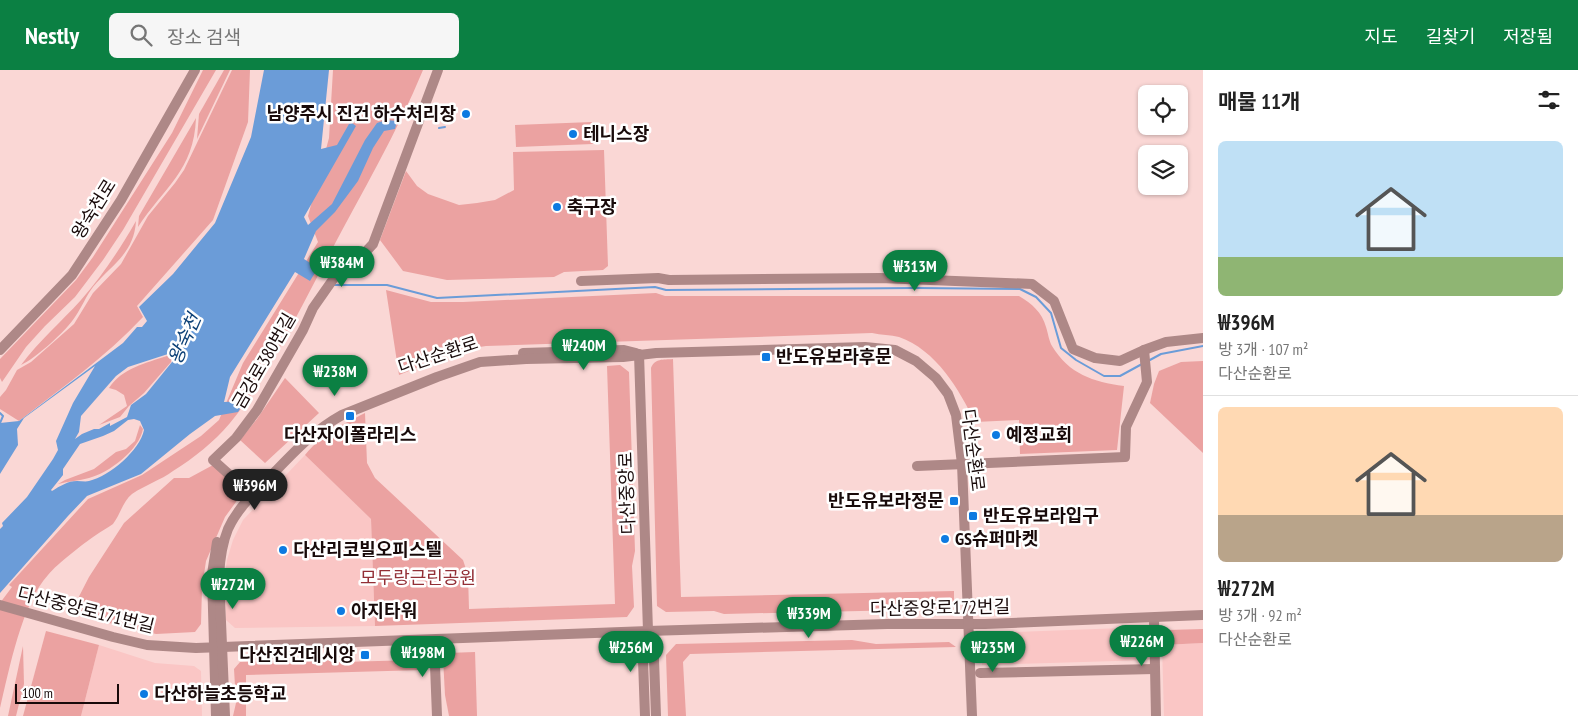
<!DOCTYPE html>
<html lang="ko">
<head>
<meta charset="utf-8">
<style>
	body { margin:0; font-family:"PT Sans Narrow","Noto Sans KR",sans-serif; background:#f6f6f6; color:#222; height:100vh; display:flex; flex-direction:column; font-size:19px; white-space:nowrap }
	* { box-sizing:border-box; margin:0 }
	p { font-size:16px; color:#767676 }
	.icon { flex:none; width:28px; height:28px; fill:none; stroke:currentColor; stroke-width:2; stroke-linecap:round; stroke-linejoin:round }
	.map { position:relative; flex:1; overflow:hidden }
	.details { display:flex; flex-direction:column; background:#fff; width:375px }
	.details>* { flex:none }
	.buttons { position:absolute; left:1138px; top:15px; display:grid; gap:10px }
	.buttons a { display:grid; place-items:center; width:50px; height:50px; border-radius:8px; background:#fff; box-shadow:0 1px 4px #0004; font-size:25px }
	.scale { position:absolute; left:15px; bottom:12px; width:104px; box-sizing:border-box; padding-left:5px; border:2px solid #180a0a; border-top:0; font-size:14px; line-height:18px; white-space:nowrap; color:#180a0a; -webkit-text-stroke:4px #fff; paint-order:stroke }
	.price { position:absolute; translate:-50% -42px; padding:0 11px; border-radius:18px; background:#0b8043; color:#fff; font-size:16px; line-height:32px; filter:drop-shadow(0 1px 2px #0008) }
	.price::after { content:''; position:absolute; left:50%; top:30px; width:15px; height:11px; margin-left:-8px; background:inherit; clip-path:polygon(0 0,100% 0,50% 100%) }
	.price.current { background:#222; color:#fff }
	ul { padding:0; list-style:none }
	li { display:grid; align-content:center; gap:10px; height:265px; padding:0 15px }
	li+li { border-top:1px solid #e0e0e0 }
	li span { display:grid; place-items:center; height:155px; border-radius:8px; color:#555 }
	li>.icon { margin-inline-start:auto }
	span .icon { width:90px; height:90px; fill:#fffc; stroke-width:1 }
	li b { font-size:21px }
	h2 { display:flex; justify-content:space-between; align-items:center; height:60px; padding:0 15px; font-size:21px }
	header { display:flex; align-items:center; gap:30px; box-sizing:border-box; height:70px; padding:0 25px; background:#0b8043; color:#fff }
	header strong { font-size:24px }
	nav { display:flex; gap:28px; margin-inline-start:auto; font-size:18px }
	.search { width:350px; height:45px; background:#f6f6f6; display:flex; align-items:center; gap:12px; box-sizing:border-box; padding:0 18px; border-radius:8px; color:#767676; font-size:19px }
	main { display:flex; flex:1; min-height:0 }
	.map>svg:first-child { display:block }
	.built { fill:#fac6c5 }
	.green { fill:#eba2a1 }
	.water { fill:#6b9cd8; fill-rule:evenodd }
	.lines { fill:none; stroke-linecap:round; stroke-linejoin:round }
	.stream { stroke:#6b9cd8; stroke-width:2 }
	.minor { stroke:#ae8887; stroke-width:10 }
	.poi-dot { fill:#0d7ae1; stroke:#fff; stroke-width:2 }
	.labels { text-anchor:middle; stroke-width:5; stroke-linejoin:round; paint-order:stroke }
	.poi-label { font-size:18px; font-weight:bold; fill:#180a0a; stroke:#fff; text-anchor:start }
	.street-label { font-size:18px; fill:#180a0a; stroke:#fff }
	.park-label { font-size:18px; fill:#932f36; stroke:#fff }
	.water-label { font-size:19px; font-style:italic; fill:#0d4177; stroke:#fff }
</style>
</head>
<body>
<header>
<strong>Nestly</strong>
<div class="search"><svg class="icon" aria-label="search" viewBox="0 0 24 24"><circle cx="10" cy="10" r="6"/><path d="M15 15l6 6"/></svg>장소 검색</div>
<nav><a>지도</a><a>길찾기</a><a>저장됨</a></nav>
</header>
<main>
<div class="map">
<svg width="1203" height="646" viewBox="0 0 1203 646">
	<rect width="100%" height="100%" fill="#fad7d5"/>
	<g class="built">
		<polygon points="305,385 371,449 375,556 235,558 226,550 225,504 227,490 233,470 243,450"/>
		<polygon points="1149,557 1150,590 982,595 981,568 986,563"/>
		<polygon points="1203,573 1203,646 1164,646 1162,575"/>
		<polygon points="99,575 155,593 194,596 201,601 202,646 81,646"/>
	</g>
	<g class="green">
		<polygon points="203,0 216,0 123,160 103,190 75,227 45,256 26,277 2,312 0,308 0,289 76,210 93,187 172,63"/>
		<polygon points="224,0 230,0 197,69 199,44"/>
		<path d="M232,0h18l-2,52 -35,98 -76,86 6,11c-37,40 -82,71 -124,104l-19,-12v-12l6,-7 11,-20 14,-8 43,-38 19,-31 28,-29 27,-48 27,-33 9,-13z"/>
		<path d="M333,0h90c-26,63 -61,122 -93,183 -30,55 -60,121 -100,170 -16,19 -36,35 -57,48 -12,9 -28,14 -41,23 -9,7 -12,21 -19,30 -5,4 -12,7 -17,11 -13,9 -38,28 -48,40 -26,28 -39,95 -48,133v-105l12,-16 -3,-2 79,-86 54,-24 59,-39 18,-16 24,-57 75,-121 -10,-26 21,-78z"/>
		<path d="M196,48c-2,53 -32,69 -58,109l1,-11z"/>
		<polygon points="592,52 593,74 516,77 515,55"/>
		<polygon points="604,80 608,196 603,200 564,202 554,207 447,210 403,201 380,170 406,101 417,116 428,124 459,135 477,133 495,130 514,120 513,82"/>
		<path d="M136,151c-2,33 -25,44 -43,66 -7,9 -11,20 -18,30 -8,13 -40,42 -54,48 18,-24 40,-43 60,-65 21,-24 39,-51 55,-79z"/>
		<path d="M386,220l45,12h32l193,-9 9,3h354c13,8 23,16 27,31 2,6 3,14 6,19 17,28 41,36 72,40l-7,64 -97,4 -1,-34 -44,2c-16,-33 -39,-72 -76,-85 -8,-2 -18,-2 -27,-4l-386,13 -25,4 -62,25z"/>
		<path d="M167,286l4,1v5l-27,31 -15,13 -9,11 -21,8 28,-19 -3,-11 -8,-5 -7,-2c13,-20 37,-25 58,-32z"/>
		<path d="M673,289l8,238 273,-6v11l-6,7 -224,5 -10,-3 -48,1 -9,-6 -6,-238c4,-10 12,-8 22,-9z"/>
		<polygon points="1203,291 1203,383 1150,333 1154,314 1159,301 1181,292"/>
		<path d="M620,295l9,7 6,179 -3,15 2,41 -7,10 -252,9 -4,-107 -66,-64c18,-22 35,-29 60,-42l2,50 8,15 88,82 5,15 1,34 146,-5 -8,-238z"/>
		<polygon points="285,308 319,343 265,393 240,370 257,349"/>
		<path d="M140,355l3,4c-4,21 -34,44 -54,49 -10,3 -20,3 -31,6l7,-4 29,-11 22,-17 10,-3 9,-8z"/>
		<polygon points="213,395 240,420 241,425 225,447 206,491 202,518 201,554 195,562 156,564 70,544 89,507 124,453 174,408 189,408"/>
		<polygon points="1203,559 1203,573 1162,575 1161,565 1167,560"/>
		<polygon points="46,561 99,575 81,646 23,646"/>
		<polygon points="852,570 876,574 949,572 956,577 690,584 683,592 686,646 668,646 666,585 676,574"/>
		<polygon points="23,576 24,614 16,646 8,646"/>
		<polygon points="475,582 477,646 449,646 445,625 443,588 447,583"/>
		<polygon points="316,589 342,592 415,590 423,594 423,600 246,605 246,646 233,646 236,633 234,599 240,592"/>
	</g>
	<path class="water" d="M264,0h65l-8,79 16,-4 12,-21 3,-1 4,3 -52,91 4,8 24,-21 33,-64 12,-17 9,-3 11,1 -2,8 -11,2 -11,17 -15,33 -23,31 -19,19 -12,28 14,9 -8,13 -15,-9 -65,105 -6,25 21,-1 -7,11 -23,4 -25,18 -49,40 -54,22 -19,20 -68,77v-64l3,-3 -1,-3 25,-26 26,-38 5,-9 -2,-9 17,-38 22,-37 -71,52 -7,11 1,16 -18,29v-51l19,-2 104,-78 14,-16h5l5,-6 -8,-14 34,-33 42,-51 36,-86zM168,284l5,1 -1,7 -26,32 -15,11 -4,12 -17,9v-3l-11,6h-5l-12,5 -7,5 4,-7 2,-16 35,-40 12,-9zM134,349l6,2 4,9c-4,20 -34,46 -55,51 -3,1 -8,0 -12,0 -9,0 -17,5 -25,10l-1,-1 12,-15v-6l17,-25 23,-8 11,-5 14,-11z"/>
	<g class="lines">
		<g class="stream">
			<polyline points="439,58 445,57"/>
			<polyline points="333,215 387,215 437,228 655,217 666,220 916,218 1020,219 1036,227 1051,243 1061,278 1076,290 1104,306 1120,306 1142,294"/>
			<polyline points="1148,291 1161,284 1203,276"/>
			<polyline points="0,343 3,346 0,353"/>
		</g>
		<g class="minor">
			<polyline points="581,211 658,208 669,210 880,208 1032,214 1054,231 1073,279 1095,288 1120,291 1144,280 1166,272 1203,268"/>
			<polyline points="0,280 72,205 121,130 195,0"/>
			<polyline points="523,283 624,280 636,283"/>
			<polyline points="639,284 648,561 654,589 656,646"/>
			<polyline points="917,396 1125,387 1126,357 1147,312 1144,280"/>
			<polyline points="252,425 213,390 236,368 257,340 303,260 313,238 334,208 357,191 373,174 438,0"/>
			<polyline points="0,535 113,567 147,575 196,578 648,561 887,554 985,554 1203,545"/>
			<polyline points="1154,549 1156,646"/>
			<polyline points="434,570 437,646"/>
			<polyline points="980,603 1154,599"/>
			<polyline points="216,646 212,504 217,472"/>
			<path d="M225,646l-6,-141c1,-16 3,-31 9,-46 9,-20 26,-36 41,-51 23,-24 44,-47 73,-63l95,-38 43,-15 46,-3 97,-2 33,-4 209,-6 30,3 21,11 20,17 12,16 8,21 6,49 10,252"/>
			<polyline points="645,646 643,590 647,567"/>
		</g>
	</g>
	<g class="poi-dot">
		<circle cx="466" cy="44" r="5"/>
		<circle cx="573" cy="64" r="5"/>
		<circle cx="557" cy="137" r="5"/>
		<rect x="761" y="282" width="10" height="10" rx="2.5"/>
		<rect x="345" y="341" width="10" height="10" rx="2.5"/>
		<circle cx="996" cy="365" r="5"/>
		<rect x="949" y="426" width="10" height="10" rx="2.5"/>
		<rect x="968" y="441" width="10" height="10" rx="2.5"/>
		<circle cx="945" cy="469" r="5"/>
		<circle cx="283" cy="480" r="5"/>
		<circle cx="341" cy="541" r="5"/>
		<rect x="360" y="580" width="10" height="10" rx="2.5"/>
		<circle cx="144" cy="624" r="5"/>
	</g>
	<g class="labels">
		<g class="poi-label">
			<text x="456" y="50" text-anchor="end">남양주시 진건 하수처리장</text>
			<text x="583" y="70">테니스장</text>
			<text x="567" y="143">축구장</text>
			<text x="776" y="293">반도유보라후문</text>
			<text x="350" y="371" text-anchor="middle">다산자이폴라리스</text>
			<text x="1006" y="371">예정교회</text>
			<text x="944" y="437" text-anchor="end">반도유보라정문</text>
			<text x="983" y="452">반도유보라입구</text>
			<text x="955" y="475">GS슈퍼마켓</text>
			<text x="293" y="486">다산리코빌오피스텔</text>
			<text x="351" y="547">아지타워</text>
			<text x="355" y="591" text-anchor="end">다산진건데시앙</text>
			<text x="154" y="630">다산하늘초등학교</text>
		</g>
		<g class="street-label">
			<text transform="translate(94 139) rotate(-58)" y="6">왕숙천로</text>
			<text transform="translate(438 285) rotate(-18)" y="6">다산순환로</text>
			<text transform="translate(264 291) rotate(-60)" y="6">금강로380번길</text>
			<text transform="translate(973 380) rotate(83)" y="6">다산순환로</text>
			<text transform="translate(627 423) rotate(-92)" y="6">다산중앙로</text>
			<text transform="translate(940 538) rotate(-1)" y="6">다산중앙로172번길</text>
			<text transform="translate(86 540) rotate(14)" y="6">다산중앙로171번길</text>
		</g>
		<g class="park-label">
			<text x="418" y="514">모두랑근린공원</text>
		</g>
		<g class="water-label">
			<text transform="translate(184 269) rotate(-66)" y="7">왕숙천</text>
		</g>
	</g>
</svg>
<div class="buttons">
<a><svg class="icon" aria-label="locate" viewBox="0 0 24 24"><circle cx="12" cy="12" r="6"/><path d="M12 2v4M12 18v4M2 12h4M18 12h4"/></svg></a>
<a><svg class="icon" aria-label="layers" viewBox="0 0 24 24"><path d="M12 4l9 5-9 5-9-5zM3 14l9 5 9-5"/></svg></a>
</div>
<div class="scale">100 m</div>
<b class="price" style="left:342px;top:218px">₩384M</b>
<b class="price" style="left:915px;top:222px">₩313M</b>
<b class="price" style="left:584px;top:301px">₩240M</b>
<b class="price" style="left:335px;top:327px">₩238M</b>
<b class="price current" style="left:255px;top:441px">₩396M</b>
<b class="price" style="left:233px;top:540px">₩272M</b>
<b class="price" style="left:809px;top:569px">₩339M</b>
<b class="price" style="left:1142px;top:597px">₩226M</b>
<b class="price" style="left:631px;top:603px">₩256M</b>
<b class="price" style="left:993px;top:603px">₩235M</b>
<b class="price" style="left:423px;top:608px">₩198M</b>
</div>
<section class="details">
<h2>매물 11개<svg class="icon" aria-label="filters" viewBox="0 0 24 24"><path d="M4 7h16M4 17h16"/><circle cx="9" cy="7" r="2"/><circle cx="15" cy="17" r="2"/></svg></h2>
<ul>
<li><span style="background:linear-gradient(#bfe0f5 75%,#8fb573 0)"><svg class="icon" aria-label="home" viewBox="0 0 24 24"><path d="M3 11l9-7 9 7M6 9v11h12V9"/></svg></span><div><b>₩396M</b><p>방 3개 · 107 m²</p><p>다산순환로</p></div></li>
<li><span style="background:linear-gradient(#ffd9b3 70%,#b9a48a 0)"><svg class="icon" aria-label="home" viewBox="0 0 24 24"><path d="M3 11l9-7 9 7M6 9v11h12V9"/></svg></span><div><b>₩272M</b><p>방 3개 · 92 m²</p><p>다산순환로</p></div></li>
</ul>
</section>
</main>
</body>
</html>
